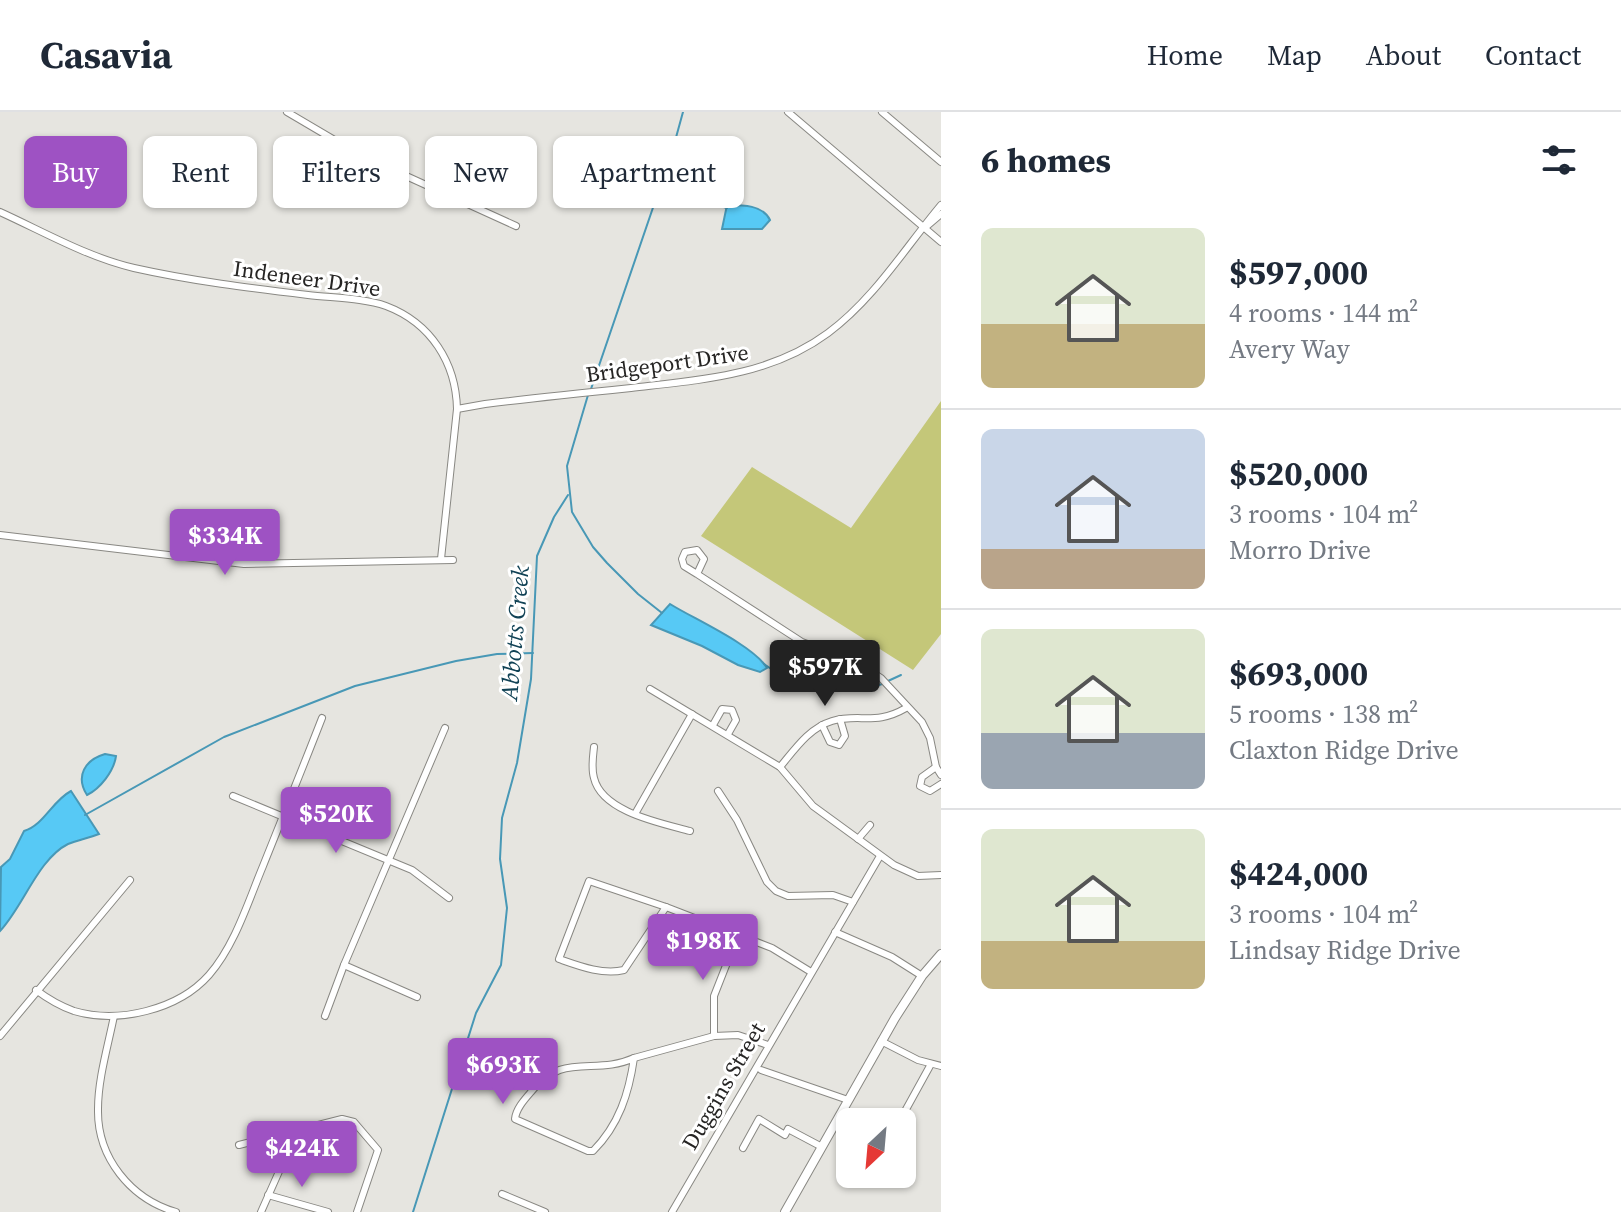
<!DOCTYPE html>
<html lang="en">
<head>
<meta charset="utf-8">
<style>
	body { margin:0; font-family:"Source Serif 4",serif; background:#f2f2f3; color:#1f2937; height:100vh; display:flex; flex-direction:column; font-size:30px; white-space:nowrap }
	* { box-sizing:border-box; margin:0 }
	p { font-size:26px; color:#747a83 }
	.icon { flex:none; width:44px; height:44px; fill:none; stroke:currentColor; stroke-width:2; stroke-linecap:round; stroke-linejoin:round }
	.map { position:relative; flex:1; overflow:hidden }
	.side { display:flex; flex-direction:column; background:#fff; width:680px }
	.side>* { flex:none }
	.hud { position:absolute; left:24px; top:24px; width:760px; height:72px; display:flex; gap:16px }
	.needle { width:52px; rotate:206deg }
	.buttons { position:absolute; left:836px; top:996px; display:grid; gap:16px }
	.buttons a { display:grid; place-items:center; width:80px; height:80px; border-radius:12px; background:#fff; box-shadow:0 2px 6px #0004; font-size:40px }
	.price { position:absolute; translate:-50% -68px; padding:0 18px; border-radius:8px; background:#9e52c3; color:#fff; font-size:26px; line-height:52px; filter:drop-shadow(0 2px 4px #0008) }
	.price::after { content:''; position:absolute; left:50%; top:48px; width:24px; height:18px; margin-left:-12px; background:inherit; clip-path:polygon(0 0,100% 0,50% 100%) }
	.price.on { background:#222; color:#fff }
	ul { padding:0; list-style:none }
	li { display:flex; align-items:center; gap:24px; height:200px; padding:0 40px }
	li+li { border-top:2px solid #e0e1e3 }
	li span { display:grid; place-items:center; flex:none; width:224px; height:160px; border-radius:12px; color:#555 }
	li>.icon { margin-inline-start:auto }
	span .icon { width:96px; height:96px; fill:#fffc; stroke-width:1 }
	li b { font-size:34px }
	h2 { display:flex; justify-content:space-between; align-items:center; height:96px; padding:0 40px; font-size:34px }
	.tag { padding:0 28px; border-radius:12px; background:#fff; box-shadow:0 2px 6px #0004; font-size:28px; line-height:72px }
	.tag.on { background:#9e52c3; color:#fff }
	header { display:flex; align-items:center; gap:48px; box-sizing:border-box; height:112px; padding:0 40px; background:#fff; border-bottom:2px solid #e0e1e3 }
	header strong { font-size:38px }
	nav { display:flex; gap:44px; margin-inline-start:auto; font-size:28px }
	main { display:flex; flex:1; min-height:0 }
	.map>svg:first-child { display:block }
	.green { fill:#c4c779 }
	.water { fill:#57c9f5; stroke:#4898b6; stroke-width:2 }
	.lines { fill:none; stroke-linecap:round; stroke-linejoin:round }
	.stream { stroke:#4898b6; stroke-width:2 }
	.minor-casing { stroke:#898883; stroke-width:8 }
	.major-casing { stroke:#898883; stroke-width:10 }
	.minor { stroke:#fff; stroke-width:6 }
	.major { stroke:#fff; stroke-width:8 }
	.labels { text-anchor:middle; stroke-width:6; stroke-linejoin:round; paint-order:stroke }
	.street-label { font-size:22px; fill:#262524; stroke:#fff }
	.water-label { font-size:24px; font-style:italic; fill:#114255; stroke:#fff }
</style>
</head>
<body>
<header>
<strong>Casavia</strong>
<nav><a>Home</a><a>Map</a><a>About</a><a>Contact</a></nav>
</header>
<main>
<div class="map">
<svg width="941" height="1100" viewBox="0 0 941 1100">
	<rect width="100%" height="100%" fill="#e6e5e0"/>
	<polygon class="green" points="941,289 941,522 913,558 701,424 752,355 851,416"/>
	<g class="water">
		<path d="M727,93c16,0 36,0 43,15l-8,9h-40z"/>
		<path d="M670,492c24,15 83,41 97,64l-7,4 -22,-7 -36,-19 -51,-21z"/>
		<path d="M105,642l11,2c-2,15 -16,33 -29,39 -12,-19 -2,-35 18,-41z"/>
		<path d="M71,679l28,43c-10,4 -21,6 -31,10 -30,15 -45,63 -68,87l1,-64 9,-8 14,-28c20,-6 28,-30 47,-40z"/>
	</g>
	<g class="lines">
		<g class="stream">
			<polyline points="662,73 675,81 727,96"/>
			<polyline points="591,277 672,40 683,0"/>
			<polyline points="588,283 567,354 572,400 593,435 607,451 638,482 662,501"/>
			<path d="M764,552l13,9c9,0 16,-5 25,-6 20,-1 43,14 60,24l20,-7"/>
			<polyline points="888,569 901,563"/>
			<polyline points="85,703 224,625 355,574 456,549 497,542 533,541"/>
			<polyline points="413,1100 476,901 501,853 507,796 500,747 502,706 517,651 531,567 537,444 554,405 568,383"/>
		</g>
		<defs>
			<g id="minor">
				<polyline points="287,0 360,43 516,114"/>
				<polyline points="788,0 941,130"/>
				<polyline points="882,0 941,50"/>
				<path d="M0,100c44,20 87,45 134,56 58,13 116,20 174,27 25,3 56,3 78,11 45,17 70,57 71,103l-16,150"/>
				<polyline points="927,114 941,102"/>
				<path d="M457,297l28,-5c48,-6 97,-11 146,-16 69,-8 139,-12 197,-55 46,-34 77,-85 113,-128"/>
				<polyline points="0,423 244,452 453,448"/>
				<polyline points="697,462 704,447 697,438 685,440 682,447 684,454 697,462 802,530 858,551 881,566 922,610 930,626 936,655 941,663"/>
				<polyline points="650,577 780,655 813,694 894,753 918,764 941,763"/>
				<polyline points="713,613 722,597 732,598 736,608 728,622"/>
				<polyline points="822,613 830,630 839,633 845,624 840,607"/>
				<path d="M594,635c-1,10 -3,21 0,31 8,34 67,45 96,53"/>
				<path d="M780,655c15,-18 29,-39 52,-46 28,-8 43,5 74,-13"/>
				<polyline points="936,655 922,665 920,674 930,679 941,672"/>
				<polyline points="718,679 737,708 767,770 776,779 788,784 833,783 853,790"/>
				<polyline points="233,684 412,758 449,786"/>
				<polyline points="635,702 692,602"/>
				<polyline points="858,727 870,713"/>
				<path d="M589,769l77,26 -42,63c-22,5 -45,-4 -65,-11z"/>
				<polyline points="666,795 772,836 811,860"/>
				<polyline points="835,820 892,845 922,864"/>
				<polyline points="344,853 417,885"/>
				<path d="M36,878c12,9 24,16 38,21 44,13 104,-1 135,-36 26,-30 39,-73 54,-109 20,-50 40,-99 59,-148"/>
				<path d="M114,904c-6,30 -16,63 -16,93 -1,49 33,90 78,103"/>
				<polyline points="325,904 344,853 445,616"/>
				<polyline points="0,924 130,768"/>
				<polyline points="714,924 714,884 738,823"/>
				<polyline points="881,929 918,948 941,954"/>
				<path d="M634,946c-5,35 -15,67 -41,93h-5l-73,-32c1,-10 9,-19 16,-27 31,-41 64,-16 103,-34z"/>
				<polyline points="634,946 714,924 738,923 768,933"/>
				<polyline points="761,958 848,988"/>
				<polyline points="904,1001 931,952"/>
				<polyline points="239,1033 342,1007 354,1010 378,1038 357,1100"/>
				<polyline points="743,1036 759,1007 785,1023 788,1017 822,1035"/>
				<polyline points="502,1082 545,1100"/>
				<polyline points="268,1083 328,1100"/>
				<polyline points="261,1100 297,1019"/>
				<polyline points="672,1100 880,744"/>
			</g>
			<polyline id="major" points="785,1100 895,906 922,864 941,842"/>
		</defs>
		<use href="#minor" class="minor-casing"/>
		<use href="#major" class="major-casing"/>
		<use href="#minor" class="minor"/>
		<use href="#major" class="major"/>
	</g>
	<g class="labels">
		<g class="street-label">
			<text transform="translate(307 166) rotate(8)" y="8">Indeneer Drive</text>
			<text transform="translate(667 251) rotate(-8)" y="8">Bridgeport Drive</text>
			<text transform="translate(723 974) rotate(-60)" y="8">Duggins Street</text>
		</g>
		<g class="water-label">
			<text transform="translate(515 521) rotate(-85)" y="8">Abbotts Creek</text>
		</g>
	</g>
</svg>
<div class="buttons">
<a><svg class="needle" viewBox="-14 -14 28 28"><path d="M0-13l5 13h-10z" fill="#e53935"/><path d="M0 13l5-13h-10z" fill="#747a83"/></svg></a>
</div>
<b class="price" style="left:225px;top:465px">$334K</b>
<b class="price on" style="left:825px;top:596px">$597K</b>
<b class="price" style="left:336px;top:743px">$520K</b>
<b class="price" style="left:703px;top:870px">$198K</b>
<b class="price" style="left:503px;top:994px">$693K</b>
<b class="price" style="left:302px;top:1077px">$424K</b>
<div class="hud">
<a class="tag on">Buy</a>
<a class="tag">Rent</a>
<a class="tag">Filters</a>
<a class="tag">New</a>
<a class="tag">Apartment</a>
</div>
</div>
<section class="side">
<h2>6 homes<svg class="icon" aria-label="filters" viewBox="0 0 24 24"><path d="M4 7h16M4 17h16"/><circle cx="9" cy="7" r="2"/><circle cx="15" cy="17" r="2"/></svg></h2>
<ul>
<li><span style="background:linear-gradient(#dfe7d0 60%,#c2b280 0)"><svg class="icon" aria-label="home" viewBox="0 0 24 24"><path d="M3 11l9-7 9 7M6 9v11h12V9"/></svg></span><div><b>$597,000</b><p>4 rooms · 144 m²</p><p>Avery Way</p></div></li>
<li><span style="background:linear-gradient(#c9d6e8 75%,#b9a48a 0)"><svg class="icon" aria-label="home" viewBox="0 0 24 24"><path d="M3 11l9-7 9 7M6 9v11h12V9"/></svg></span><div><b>$520,000</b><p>3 rooms · 104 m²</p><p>Morro Drive</p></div></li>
<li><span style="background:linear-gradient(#dfe7d0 65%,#9aa5b1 0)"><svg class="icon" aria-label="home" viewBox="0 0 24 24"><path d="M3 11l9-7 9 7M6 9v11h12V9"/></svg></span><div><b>$693,000</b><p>5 rooms · 138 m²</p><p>Claxton Ridge Drive</p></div></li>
<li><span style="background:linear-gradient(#dfe7d0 70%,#c2b280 0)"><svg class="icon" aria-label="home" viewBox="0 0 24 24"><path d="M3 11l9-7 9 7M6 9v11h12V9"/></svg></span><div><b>$424,000</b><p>3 rooms · 104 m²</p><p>Lindsay Ridge Drive</p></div></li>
</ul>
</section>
</main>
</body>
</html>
